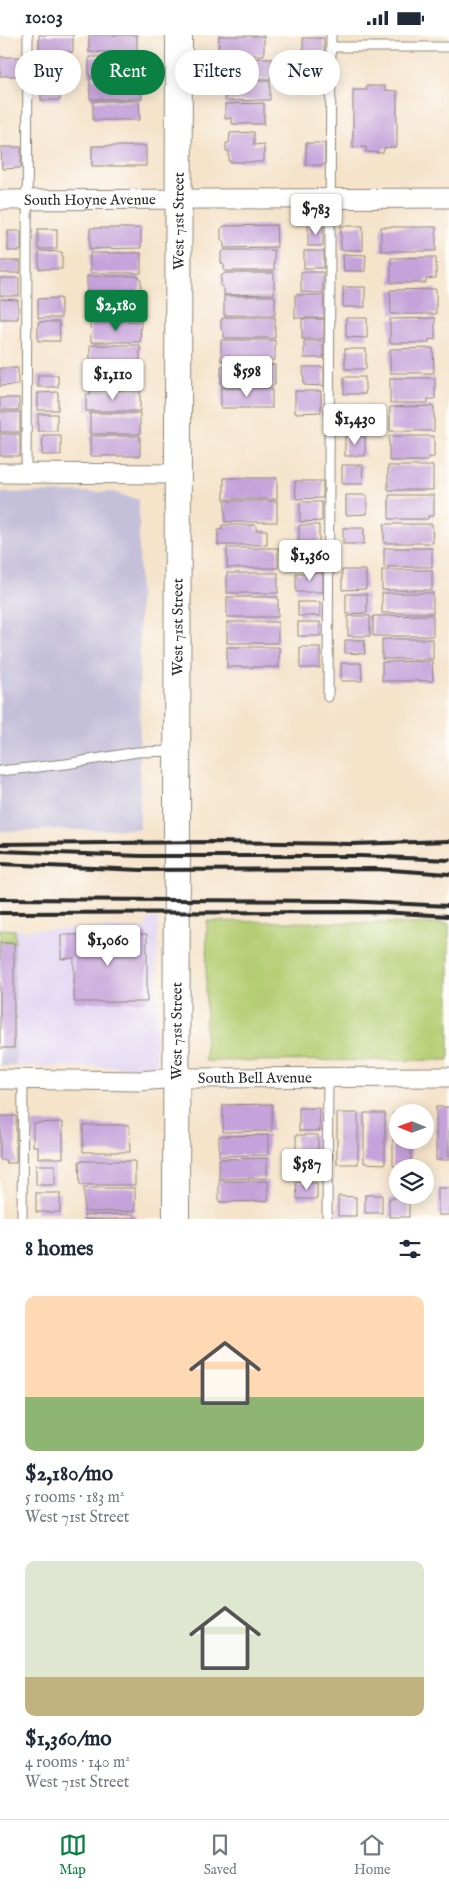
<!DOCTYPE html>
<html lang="en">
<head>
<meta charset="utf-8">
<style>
	body { margin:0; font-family:"IM FELL English",serif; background:#f6f6f7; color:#1f2937; height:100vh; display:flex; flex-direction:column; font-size:19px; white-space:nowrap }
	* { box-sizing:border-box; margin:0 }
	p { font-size:16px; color:#747a83 }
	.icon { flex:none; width:28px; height:28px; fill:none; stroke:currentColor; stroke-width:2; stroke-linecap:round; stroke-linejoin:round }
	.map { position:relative; height:1184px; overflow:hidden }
	.panel { display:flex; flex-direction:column; background:#fff; flex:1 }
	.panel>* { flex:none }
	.hud { position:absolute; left:15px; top:15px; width:420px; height:45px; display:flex; gap:10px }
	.needle { width:32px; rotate:271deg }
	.fabs { position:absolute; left:389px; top:1069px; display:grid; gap:10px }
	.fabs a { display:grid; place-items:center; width:45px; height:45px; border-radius:50%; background:#fff; box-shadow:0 2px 12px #0003; font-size:25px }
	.price { position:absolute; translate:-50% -42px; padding:0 11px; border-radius:5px; background:#fff; color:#222; font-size:16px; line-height:32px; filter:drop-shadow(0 1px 2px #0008) }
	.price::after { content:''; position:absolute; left:50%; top:30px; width:15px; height:11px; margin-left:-8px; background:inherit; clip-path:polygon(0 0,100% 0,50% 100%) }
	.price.active { background:#0b8043; color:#fff }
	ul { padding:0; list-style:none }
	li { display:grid; align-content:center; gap:10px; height:265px; padding:0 25px }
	li span { display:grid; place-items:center; height:155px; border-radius:10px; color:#555 }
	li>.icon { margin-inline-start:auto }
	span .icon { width:90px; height:90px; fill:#fffc; stroke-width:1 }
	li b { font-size:21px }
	h2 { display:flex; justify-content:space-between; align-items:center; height:60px; padding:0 25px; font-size:21px }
	.pill { padding:0 18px; border-radius:22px; background:#fff; box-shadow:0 2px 12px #0003; font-size:18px; line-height:45px }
	.pill.active { background:#0b8043; color:#fff }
	.status { display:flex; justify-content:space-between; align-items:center; height:35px; padding:0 25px; background:#fff; direction:ltr }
	.status svg { height:14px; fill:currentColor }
	.menu { display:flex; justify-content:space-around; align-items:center; height:70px; border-top:1px solid #e0e1e3; background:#fff; font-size:14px; color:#747a83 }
	.menu a { display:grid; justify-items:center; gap:2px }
	.menu .active { color:#0b8043 }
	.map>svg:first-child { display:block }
	.built { fill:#e1d4f3 }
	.industrial { fill:#c5c0da }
	.green { fill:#b5cd72; stroke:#707c4e }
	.building { fill:#c6a2da }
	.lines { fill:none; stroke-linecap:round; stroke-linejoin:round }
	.lane-casing { stroke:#90877a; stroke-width:11 }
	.street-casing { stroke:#90877a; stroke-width:21 }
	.secondary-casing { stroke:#90877a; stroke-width:28 }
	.lane { stroke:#fff; stroke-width:9 }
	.street { stroke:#fff; stroke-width:19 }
	.secondary { stroke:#fff; stroke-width:26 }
	.rail { stroke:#2b2b2b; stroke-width:4 }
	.labels { text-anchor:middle; stroke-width:5; stroke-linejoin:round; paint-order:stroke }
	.street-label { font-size:15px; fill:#2b2b2b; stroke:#fdfcf7 }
</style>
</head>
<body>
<div class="status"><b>10:03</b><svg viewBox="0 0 49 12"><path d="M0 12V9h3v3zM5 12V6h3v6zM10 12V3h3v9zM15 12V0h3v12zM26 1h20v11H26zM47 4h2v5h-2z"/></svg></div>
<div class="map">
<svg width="449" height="1184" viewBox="0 0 449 1184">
	<rect width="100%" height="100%" fill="#fdfcf7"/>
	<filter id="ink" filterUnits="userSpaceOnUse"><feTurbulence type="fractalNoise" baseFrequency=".02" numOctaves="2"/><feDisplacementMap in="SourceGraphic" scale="10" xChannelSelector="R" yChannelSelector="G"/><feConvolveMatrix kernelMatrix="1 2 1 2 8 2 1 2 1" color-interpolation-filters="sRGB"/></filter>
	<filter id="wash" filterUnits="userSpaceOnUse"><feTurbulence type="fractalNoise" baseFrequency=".0096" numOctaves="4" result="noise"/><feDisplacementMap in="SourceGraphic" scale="20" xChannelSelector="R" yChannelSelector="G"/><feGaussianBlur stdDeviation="1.12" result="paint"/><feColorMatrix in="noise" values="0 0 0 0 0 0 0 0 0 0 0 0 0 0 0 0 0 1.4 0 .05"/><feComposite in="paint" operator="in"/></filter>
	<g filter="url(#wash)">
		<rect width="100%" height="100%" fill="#f5e3ca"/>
		<polygon class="built" points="158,883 156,1032 16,1031 15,895 147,893 147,884"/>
		<g class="industrial">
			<polygon points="112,457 139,465 140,794 0,796 0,458"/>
			<polygon points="0,907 15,907 16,1031 0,1031"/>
		</g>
		<g class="green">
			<polygon points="207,886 449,889 449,1025 205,1026"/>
			<polygon points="0,894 15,895 15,907 0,907"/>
		</g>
		<g id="blocks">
			<g class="building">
				<rect x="39" y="0" width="34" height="17"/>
				<rect x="89" y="0" width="48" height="17"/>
				<polygon points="219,1 264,1 264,20 218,20"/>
				<rect x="303" y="3" width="21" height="17"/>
				<rect x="0" y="22" width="21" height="19"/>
				<rect x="41" y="22" width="19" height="20"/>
				<rect x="89" y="22" width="57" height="19"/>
				<polygon points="221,23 272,23 271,44 221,44"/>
				<rect x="304" y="25" width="20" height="17"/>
				<polygon points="90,43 141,43 142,64 90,64"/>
				<rect x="41" y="44" width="19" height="21"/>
				<polygon points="225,46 270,46 270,65 225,66"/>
				<polygon points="366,51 385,51 384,55 397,56 397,112 384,113 383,118 366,117 366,112 353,113 353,55 367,55"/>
				<polygon points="93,66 139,66 140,85 93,85"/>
				<polygon points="264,68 264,89 232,89 232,83 225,84 225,69"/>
				<polygon points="254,97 254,110 264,109 264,127 229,127 229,116 226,116 226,108 229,108 230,98"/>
				<rect x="306" y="108" width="19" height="22"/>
				<rect x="92" y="111" width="54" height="20"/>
				<polygon points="1,112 21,112 21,133 2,134"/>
				<polygon points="276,190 277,212 224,213 224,207 221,204 221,194 224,191"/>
				<rect x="308" y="191" width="15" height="20"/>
				<rect x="341" y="191" width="22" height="24"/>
				<rect x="381" y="192" width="55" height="24"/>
				<polygon points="90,193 141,193 141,213 90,214"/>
				<rect x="38" y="194" width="19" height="20"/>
				<rect x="8" y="196" width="13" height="20"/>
				<polygon points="224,215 274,215 274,236 224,236 224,230 221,228 221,218"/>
				<polygon points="39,216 62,217 62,234 39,234"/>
				<rect x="304" y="216" width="20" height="17"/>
				<rect x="90" y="218" width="51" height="20"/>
				<polygon points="343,219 366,220 365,236 344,236"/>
				<polygon points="436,222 436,243 426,244 426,248 391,248 391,223"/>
				<rect x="0" y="226" width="20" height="12"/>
				<polygon points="301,237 323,237 323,258 301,257"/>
				<polygon points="225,238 274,238 274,259 224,260 224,254 221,251 221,241"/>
				<polygon points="87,241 138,241 141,245 141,252 138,256 138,262 87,262"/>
				<rect x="0" y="243" width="19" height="18"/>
				<rect x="343" y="252" width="22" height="20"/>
				<polygon points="436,254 436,279 391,279 390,255"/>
				<rect x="295" y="260" width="29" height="23"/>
				<rect x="224" y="261" width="51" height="19"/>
				<polygon points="61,263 61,283 38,283 38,264"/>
				<polygon points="137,263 137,282 86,282 86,264"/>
				<polygon points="0,264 18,265 18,284 0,284"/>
				<polygon points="225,282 275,282 275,303 224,303 224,297 221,294 221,285"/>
				<polygon points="346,283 367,283 367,303 346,302"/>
				<polygon points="435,283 435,305 429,304 429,308 390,308 390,284"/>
				<rect x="302" y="284" width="22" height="20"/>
				<polygon points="141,286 140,307 91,307 90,287"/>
				<polygon points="38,287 59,287 60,306 38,306"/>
				<polygon points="221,305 275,305 275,325 221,326"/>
				<rect x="304" y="306" width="19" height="17"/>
				<rect x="90" y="310" width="50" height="20"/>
				<polygon points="433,313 434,338 390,338 390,314"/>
				<rect x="345" y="314" width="21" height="20"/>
				<polygon points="235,330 275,330 275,350 221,351 221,331"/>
				<polygon points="303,332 324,332 324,351 304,350"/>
				<polygon points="0,333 18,333 18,350 0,351"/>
				<polygon points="90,333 140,333 141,352 91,352"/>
				<rect x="38" y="340" width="20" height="12"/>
				<rect x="344" y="342" width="21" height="17"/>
				<polygon points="390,343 435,343 435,364 428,364 428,368 390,368"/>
				<rect x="221" y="353" width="51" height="20"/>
				<polygon points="90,355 140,355 140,376 86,376 86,360 90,360"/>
				<polygon points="295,356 321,356 321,377 295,378"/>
				<polygon points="58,357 58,375 38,375 38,358"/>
				<rect x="0" y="363" width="19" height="12"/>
				<polygon points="434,371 434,396 390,396 390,372"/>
				<rect x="344" y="372" width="21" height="20"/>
				<rect x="0" y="377" width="20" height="20"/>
				<rect x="90" y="378" width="50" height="21"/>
				<rect x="38" y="379" width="19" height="17"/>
				<rect x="0" y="399" width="20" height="22"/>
				<polygon points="43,400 61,400 61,420 42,420"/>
				<rect x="90" y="401" width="50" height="20"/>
				<rect x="345" y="401" width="20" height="20"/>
				<polygon points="389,401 434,401 434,422 428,423 428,426 389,426"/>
				<polygon points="342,430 363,430 362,449 342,449"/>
				<rect x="388" y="431" width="45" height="24"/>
				<rect x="224" y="443" width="53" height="21"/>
				<polygon points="295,446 323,446 323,463 296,464"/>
				<polygon points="346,460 367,460 367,479 346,480"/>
				<polygon points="389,460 434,460 434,481 428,481 428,484 389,484"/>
				<rect x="225" y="466" width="52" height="21"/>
				<polygon points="300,467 322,467 322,486 300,487"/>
				<polygon points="384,489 432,489 433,508 384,508"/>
				<polygon points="222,490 256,490 256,495 267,495 267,510 218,510 218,495 222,495"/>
				<polygon points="299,490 319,490 319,511 299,510"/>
				<rect x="343" y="493" width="21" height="16"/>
				<rect x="227" y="513" width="51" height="20"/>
				<polygon points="323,513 323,534 302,534 302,514"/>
				<rect x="384" y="513" width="48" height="19"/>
				<polygon points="342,535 366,535 366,554 342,555"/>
				<rect x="382" y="535" width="50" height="20"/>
				<rect x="227" y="538" width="51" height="20"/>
				<rect x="296" y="538" width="27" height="19"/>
				<rect x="382" y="558" width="51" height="20"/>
				<polygon points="346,559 367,559 367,578 346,579"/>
				<rect x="227" y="562" width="51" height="20"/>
				<rect x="298" y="567" width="22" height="14"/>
				<polygon points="433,580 433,601 373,601 373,581"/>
				<rect x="348" y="581" width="22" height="20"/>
				<rect x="227" y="587" width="51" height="21"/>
				<rect x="298" y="587" width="22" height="14"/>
				<rect x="382" y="604" width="51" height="20"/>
				<polygon points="345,605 364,605 365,619 345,618"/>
				<rect x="227" y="612" width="52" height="20"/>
				<rect x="300" y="612" width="20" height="21"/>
				<polygon points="432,626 433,646 382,646 382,627"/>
				<polygon points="341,628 361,628 362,646 341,646"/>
				<polygon points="147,899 147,967 74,967 74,923 61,924 61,900"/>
				<rect x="0" y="908" width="14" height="105"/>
				<polygon points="272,1069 272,1096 223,1097 223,1070"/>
				<rect x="436" y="1072" width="13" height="53"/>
				<polygon points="299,1073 319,1073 320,1096 299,1096"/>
				<rect x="337" y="1078" width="21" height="51"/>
				<polygon points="364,1078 385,1078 385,1129 364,1128"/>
				<polygon points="393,1078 398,1078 398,1105 411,1105 411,1131 393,1131"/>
				<polygon points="0,1081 16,1081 16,1128 6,1128 6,1125 0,1125"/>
				<polygon points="63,1087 63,1123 38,1123 38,1111 33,1111 33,1088"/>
				<polygon points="83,1090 129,1090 130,1117 83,1117"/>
				<polygon points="268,1100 268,1120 219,1121 219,1101"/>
				<polygon points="296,1100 318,1100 318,1120 296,1121"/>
				<polygon points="267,1123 267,1143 219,1144 219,1124"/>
				<polygon points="320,1123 320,1142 299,1142 299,1124"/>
				<polygon points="79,1126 135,1126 135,1150 80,1150"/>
				<rect x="36" y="1130" width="19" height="20"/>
				<polygon points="219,1146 268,1146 268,1166 219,1167"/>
				<polygon points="296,1147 317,1148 317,1164 297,1164"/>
				<polygon points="84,1153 135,1153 135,1176 84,1177"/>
				<rect x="438" y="1153" width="11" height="27"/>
				<rect x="36" y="1158" width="24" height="19"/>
				<rect x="365" y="1160" width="17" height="18"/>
				<polygon points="338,1161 356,1162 356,1181 338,1181"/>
				<rect x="389" y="1163" width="20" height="19"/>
				<polygon points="135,1179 135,1184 84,1184 84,1180"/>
			</g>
		</g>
	</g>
	<g filter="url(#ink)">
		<use href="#blocks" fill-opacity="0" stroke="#90877a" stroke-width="1"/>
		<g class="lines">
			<defs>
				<g id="lane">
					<polyline points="331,12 449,12"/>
					<polyline points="26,438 28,0"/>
					<polyline points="328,662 331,0"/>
					<polyline points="0,736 66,729 137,717 176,716"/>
					<polyline points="22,1184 23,1044"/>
					<polyline points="327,1184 328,1042"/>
				</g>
				<g id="street">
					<path id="s1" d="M0,165l449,-2"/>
					<polyline points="0,438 178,439"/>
					<path id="s2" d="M0,1044l139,2 36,-3 274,-1"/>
				</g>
				<g id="secondary">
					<path id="s3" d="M176,1184l3,-1184"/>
				</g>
			</defs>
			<use href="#lane" class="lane-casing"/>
			<use href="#street" class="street-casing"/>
			<use href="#secondary" class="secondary-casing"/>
			<use href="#lane" class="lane"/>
			<use href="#street" class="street"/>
			<use href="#secondary" class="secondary"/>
			<g class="rail">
				<polyline points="0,809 213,807 352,809 449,806"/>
				<polyline points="0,816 141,821 361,821 449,825"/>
				<polyline points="0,829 141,835 376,834 449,839"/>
				<polyline points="0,864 346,866 449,871"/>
				<polyline points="0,878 382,877 449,881"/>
			</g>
		</g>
	</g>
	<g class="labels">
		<g class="street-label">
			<text dy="5" stroke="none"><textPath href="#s1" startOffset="90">South Hoyne Avenue</textPath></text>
			<text dy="5" stroke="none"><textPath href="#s3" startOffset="998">West 71st Street</textPath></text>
			<text dy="5" stroke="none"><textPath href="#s3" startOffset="592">West 71st Street</textPath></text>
			<text dy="5" stroke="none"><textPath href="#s3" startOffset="188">West 71st Street</textPath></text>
			<text dy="5" stroke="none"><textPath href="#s2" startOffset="255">South Bell Avenue</textPath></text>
		</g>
	</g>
</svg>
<div class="fabs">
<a><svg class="needle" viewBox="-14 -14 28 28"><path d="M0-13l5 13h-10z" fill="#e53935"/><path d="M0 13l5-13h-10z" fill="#747a83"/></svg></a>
<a><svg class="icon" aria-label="layers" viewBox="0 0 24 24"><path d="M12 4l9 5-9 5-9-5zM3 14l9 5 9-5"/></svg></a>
</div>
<b class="price" style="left:316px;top:201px">$783</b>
<b class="price active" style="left:116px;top:297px">$2,180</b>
<b class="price" style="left:247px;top:363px">$598</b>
<b class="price" style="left:113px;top:366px">$1,110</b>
<b class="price" style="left:355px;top:411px">$1,430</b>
<b class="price" style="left:310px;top:547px">$1,360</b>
<b class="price" style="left:108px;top:932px">$1,060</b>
<b class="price" style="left:307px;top:1156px">$587</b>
<div class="hud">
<a class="pill">Buy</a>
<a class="pill active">Rent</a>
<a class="pill">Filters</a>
<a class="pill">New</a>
</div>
</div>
<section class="panel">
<h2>8 homes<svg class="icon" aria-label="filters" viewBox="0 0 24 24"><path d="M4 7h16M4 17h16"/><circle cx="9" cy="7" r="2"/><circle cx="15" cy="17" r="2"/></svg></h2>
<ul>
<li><span style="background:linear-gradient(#ffd9b3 65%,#8fb573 0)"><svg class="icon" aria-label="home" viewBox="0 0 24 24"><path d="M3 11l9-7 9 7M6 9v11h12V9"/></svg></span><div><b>$2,180/mo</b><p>5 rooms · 183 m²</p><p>West 71st Street</p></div></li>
<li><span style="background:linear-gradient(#dfe7d0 75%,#c2b280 0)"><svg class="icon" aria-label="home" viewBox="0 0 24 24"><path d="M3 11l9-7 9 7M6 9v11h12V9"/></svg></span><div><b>$1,360/mo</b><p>4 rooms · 140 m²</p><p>West 71st Street</p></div></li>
</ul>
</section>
<nav class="menu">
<a class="active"><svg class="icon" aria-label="map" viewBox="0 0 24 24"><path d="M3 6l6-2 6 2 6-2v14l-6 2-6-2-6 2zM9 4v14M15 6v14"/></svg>Map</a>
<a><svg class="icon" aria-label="saved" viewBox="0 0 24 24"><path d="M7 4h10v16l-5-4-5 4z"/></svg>Saved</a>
<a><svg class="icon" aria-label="home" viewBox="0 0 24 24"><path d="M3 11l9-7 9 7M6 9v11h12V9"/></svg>Home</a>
</nav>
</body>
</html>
